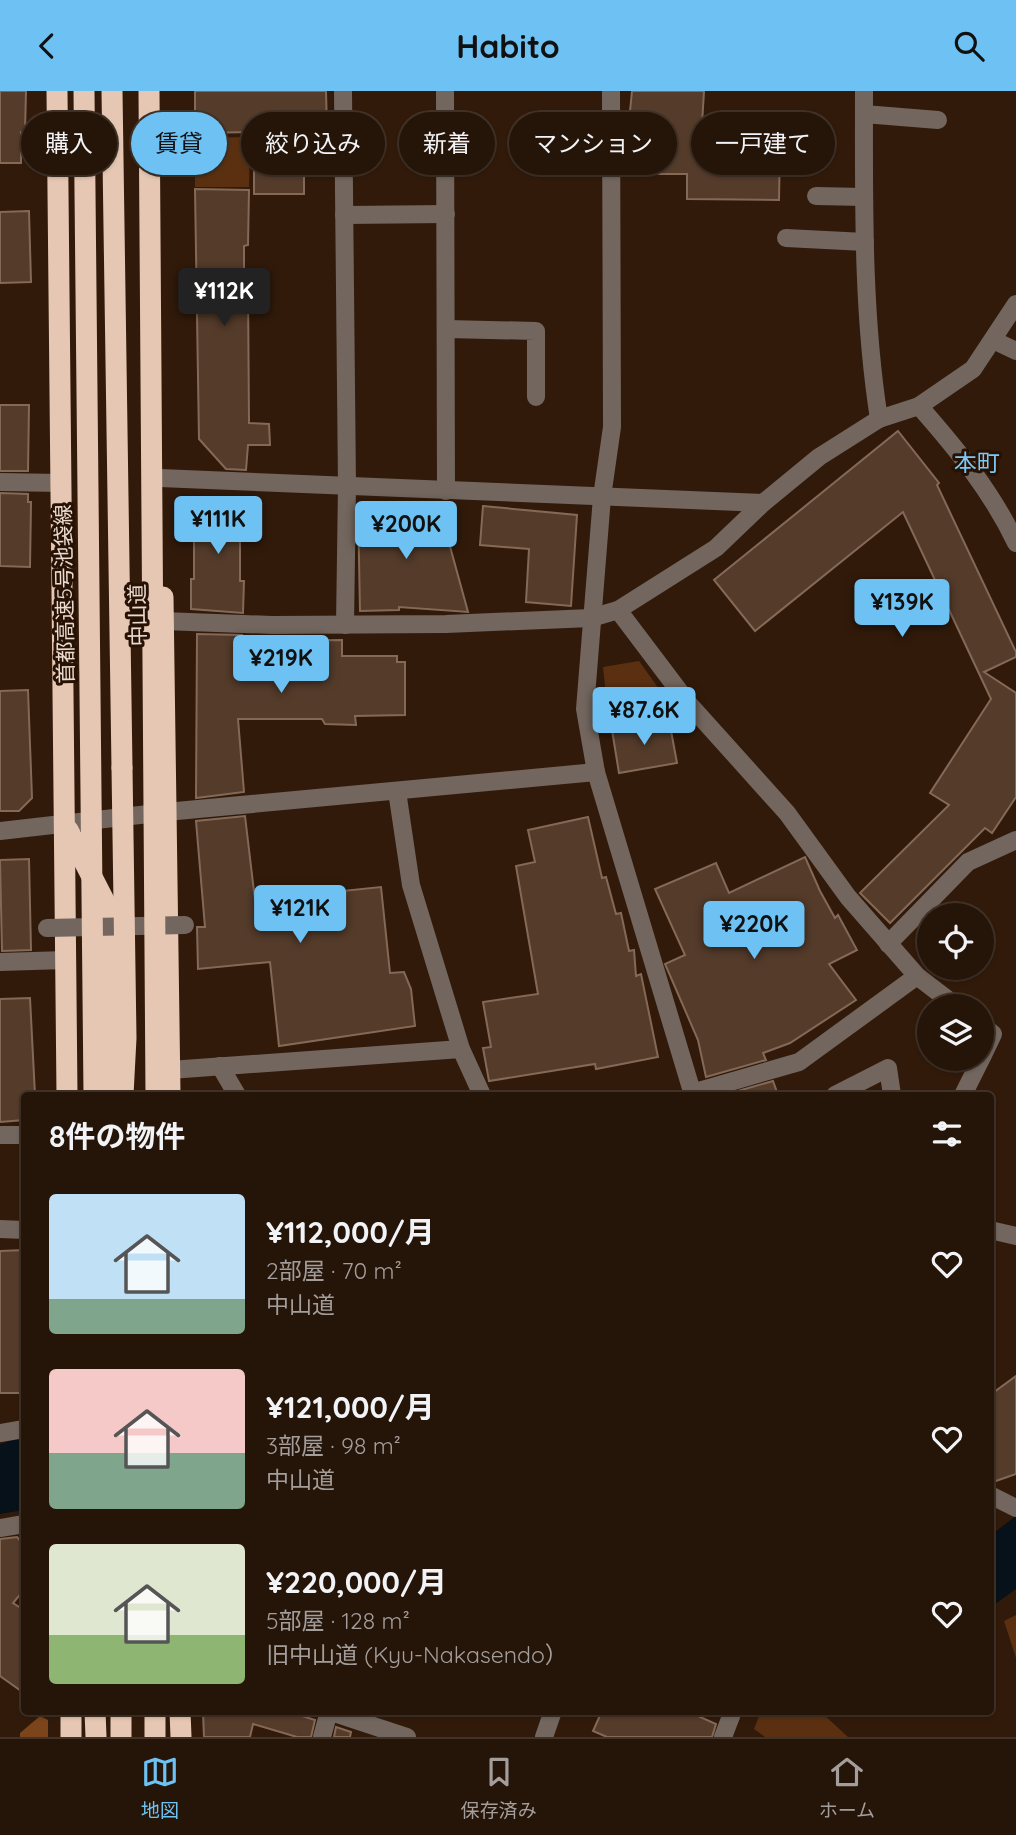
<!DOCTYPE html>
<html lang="ja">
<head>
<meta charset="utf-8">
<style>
	body { margin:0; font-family:Quicksand,"Noto Sans JP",sans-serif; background:#312116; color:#f1f3f6; height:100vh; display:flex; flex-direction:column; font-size:26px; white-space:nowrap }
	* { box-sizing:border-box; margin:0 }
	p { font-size:23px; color:#a39e9c }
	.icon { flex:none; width:38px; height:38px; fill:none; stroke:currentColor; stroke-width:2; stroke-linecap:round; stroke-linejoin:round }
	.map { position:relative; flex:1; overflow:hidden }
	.sheet { position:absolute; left:21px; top:1001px; width:973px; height:623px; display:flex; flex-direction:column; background:#251408; border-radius:7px; box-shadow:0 2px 5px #0004,0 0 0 2px #423329 }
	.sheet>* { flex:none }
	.guide { position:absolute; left:21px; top:21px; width:975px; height:63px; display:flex; gap:14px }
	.buttons { position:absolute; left:917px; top:812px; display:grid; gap:14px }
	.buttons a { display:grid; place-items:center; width:77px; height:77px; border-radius:50%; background:#251408; box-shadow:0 2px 5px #0004,0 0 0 2px #423329; font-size:35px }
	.price { position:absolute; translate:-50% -60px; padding:0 16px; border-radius:7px; background:#6ec2f3; color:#111; font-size:23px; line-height:46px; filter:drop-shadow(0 2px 4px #0008) }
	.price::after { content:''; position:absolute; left:50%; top:42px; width:21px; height:16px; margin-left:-10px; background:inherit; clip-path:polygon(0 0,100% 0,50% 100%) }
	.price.on { background:#222; color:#fff }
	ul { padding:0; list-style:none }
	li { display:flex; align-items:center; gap:21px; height:175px; padding:0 28px }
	li span { display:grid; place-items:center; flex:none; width:196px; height:140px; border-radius:7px; color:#555 }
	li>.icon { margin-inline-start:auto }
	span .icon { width:84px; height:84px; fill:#fffc; stroke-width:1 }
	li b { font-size:30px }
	h2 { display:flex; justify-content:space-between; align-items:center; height:84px; padding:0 28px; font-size:30px }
	.tag { padding:0 24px; border-radius:32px; background:#251408; box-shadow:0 2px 5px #0004,0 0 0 2px #423329; font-size:24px; line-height:63px }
	.tag.on { background:#6ec2f3; color:#111 }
	header { display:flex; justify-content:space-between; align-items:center; height:91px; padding:0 28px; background:#6ec2f3; color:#111; font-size:32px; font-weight:800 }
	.dock { display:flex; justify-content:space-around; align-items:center; height:98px; border-top:2px solid #423329; background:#251408; font-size:19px; color:#a39e9c }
	.dock a { display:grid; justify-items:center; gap:4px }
	.dock .on { color:#6ec2f3 }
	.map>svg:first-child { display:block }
	.green { fill:#5a3011 }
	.forest { fill:#7c441a }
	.water { fill:#061119 }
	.building { fill:#543b2a; stroke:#856957; stroke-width:2 }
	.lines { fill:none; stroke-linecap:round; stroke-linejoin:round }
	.minor { stroke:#72665e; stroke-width:18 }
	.highway { stroke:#e6c7b3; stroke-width:21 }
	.minor-bridge { stroke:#72665e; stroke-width:18 }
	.highway-bridge { stroke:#e6c7b3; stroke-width:21 }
	.labels { text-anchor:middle; stroke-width:6; stroke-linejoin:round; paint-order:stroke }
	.street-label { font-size:21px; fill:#eadad0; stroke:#271103 }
	.neighbourhood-label { font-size:23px; fill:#7bc8f6; stroke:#271103 }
</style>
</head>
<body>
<header><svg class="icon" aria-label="back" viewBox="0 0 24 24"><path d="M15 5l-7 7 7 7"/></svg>Habito<svg class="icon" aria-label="search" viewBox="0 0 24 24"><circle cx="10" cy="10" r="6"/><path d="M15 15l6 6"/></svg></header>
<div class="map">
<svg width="1016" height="1646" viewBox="0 0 1016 1646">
	<rect width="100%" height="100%" fill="#311a0a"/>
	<g class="green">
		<polygon points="250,46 249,96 195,96 195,47"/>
		<polygon points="639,570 674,619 609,632 603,576"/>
		<polygon points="1016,1524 1016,1567 1004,1530"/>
		<polygon points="761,1620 821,1621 848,1646 765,1646 754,1638"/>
	</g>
	<polygon class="forest" points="40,1625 48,1629 48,1646 20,1646 20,1642"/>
	<g class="water">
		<polygon points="22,1346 24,1347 24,1419 0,1423 0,1353"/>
		<polygon points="1016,1425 1016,1498 991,1516 991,1444"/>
	</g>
	<g class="building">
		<polygon points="0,0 26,0 25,41 21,41 21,72 0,72"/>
		<polygon points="195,0 326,0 327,39 304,40 304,103 254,103 254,41 195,42"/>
		<polygon points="632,0 704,0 701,50 780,55 779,109 687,108 687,83 625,83 623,51 627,51"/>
		<polygon points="195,98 249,99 248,154 244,155 244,199 248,199 249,332 269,333 270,354 248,354 246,379 226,378 199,348"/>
		<polygon points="29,120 31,191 0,192 0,121"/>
		<polygon points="0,314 29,314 28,380 0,380"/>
		<polygon points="898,340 939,392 937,394 1016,561 1016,566 984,581 1016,602 1016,706 992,742 985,737 890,832 860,802 949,714 930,702 991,608 903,421 755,540 714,489"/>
		<polygon points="0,402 28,403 28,411 31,411 30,476 0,475"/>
		<polygon points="248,410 247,437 240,439 240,490 244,490 243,522 191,518 191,488 194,488 194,411"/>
		<polygon points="358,414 397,414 397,418 440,419 468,521 399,516 399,519 360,520"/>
		<polygon points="483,415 577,424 571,515 526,511 529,458 480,454"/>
		<polygon points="197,543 242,544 242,550 342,549 342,565 397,565 397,571 405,571 405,624 355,625 356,634 325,633 322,628 238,628 244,701 196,707"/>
		<polygon points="28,599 32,707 19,720 0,720 0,600"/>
		<polygon points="669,629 677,672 619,682 612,639"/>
		<polygon points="245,725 255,809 381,796 390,882 404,881 411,898 415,935 279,955 270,871 198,878 197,836 205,836 196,730"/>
		<polygon points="588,726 602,787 606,786 616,823 621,822 629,860 634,859 636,885 641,883 658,966 596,978 595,973 489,990 483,957 491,956 483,911 538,903 516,775 535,771 528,739"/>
		<polygon points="805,766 820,800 835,827 838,824 857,859 829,873 856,909 790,952 763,962 766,969 706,986 698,949 665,873 685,864 655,798 716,772 729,802"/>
		<polygon points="29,768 31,859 2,860 0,769"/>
		<polygon points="30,907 35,1004 24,1004 24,1029 0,1031 0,908"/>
		<polygon points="773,990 778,1004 724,1004"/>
		<polygon points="24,1159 24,1302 0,1302 0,1160"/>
		<polygon points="1016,1285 1016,1383 990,1392 990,1304"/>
		<polygon points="17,1446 24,1454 24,1499 13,1512 24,1519 24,1602 0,1585 0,1448"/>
		<polygon points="286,1620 315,1629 311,1646 297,1646 253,1633 250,1646 204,1646 203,1621"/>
		<polygon points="602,1620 687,1620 716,1633 712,1646 607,1646 593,1640"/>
		<polygon points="336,1636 351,1641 350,1646 334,1646"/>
	</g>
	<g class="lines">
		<g class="minor">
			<polyline points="343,0 347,395 345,534"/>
			<polyline points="445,0 446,400"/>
			<polyline points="611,0 612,336 602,406 585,618 596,681 693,1004"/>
			<path d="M864,0c0,109 -2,220 15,328"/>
			<polyline points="864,23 938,29"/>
			<polyline points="816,105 864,106"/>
			<polyline points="344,124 446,123"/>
			<polyline points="786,147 865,151"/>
			<polyline points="447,238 536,240 536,306"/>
			<polyline points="993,249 1016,260"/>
			<path d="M919,315c37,42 73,86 97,137"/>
			<polyline points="160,387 763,412"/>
			<polyline points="0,391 61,392"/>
			<polyline points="618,519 689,613 787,722 848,806 917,885 956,915"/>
			<polyline points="163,530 272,534 446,533 591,527 618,519 716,457 763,412 819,366 879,328 919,315 973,278 1016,213"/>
			<polyline points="397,700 411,794 461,958 482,1004"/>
			<polyline points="0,740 166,721 596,681"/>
			<polyline points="888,853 968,771 1016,749"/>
			<polyline points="0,871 66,869"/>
			<polyline points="982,934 993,943 982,966"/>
			<polyline points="220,975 237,1004"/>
			<polyline points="170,979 461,958"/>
			<polyline points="692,1002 799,971 917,885"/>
			<polyline points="835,1004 888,977 892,1004"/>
			<polyline points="963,1004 981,968"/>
			<polyline points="0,1044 24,1044"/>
			<polyline points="0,1138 24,1139"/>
			<polyline points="990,1139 1016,1145"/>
			<polyline points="0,1342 24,1338"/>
			<polyline points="990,1404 1016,1417"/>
			<polyline points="0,1437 24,1433"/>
			<polyline points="328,1620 407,1646"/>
			<polyline points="322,1646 329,1620"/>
			<polyline points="544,1646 553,1620"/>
			<polyline points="723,1646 733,1620"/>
		</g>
		<g class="highway">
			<polyline points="57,0 67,1004"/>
			<polyline points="112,0 122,677"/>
			<polyline points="163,506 170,1004"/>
			<polyline points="68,739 110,821 112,1004"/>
			<polyline points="71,1620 71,1646"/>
			<polyline points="95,1620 96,1646"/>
			<polyline points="121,1620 121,1646"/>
			<polyline points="180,1620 181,1646"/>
			<polyline points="155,1646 155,1620"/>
		</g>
		<polyline class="minor-bridge" points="47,837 185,834"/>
		<g class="highway-bridge">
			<polyline points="84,0 94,1004"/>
			<polyline points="149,0 156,1004"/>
			<polyline points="122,677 126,947 123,1004"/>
		</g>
	</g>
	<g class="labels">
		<g class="street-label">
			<text transform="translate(65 503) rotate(-91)" y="7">首都高速5号池袋線</text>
			<text transform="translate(138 524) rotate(-91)" y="7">中山道</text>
		</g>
		<g class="neighbourhood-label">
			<text x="977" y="380">本町</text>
		</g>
	</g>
</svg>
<div class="buttons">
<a><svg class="icon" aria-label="locate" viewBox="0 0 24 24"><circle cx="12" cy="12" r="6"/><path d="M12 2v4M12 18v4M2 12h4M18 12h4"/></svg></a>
<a><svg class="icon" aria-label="layers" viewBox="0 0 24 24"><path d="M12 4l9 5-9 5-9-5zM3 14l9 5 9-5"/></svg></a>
</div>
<b class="price on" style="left:224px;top:237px">¥112K</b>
<b class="price" style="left:218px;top:465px">¥111K</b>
<b class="price" style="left:406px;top:470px">¥200K</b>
<b class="price" style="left:902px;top:548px">¥139K</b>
<b class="price" style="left:281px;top:604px">¥219K</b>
<b class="price" style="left:644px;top:656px">¥87.6K</b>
<b class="price" style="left:300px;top:854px">¥121K</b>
<b class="price" style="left:754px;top:870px">¥220K</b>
<div class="guide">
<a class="tag">購入</a>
<a class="tag on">賃貸</a>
<a class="tag">絞り込み</a>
<a class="tag">新着</a>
<a class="tag">マンション</a>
<a class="tag">一戸建て</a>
</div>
<section class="sheet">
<h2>8件の物件<svg class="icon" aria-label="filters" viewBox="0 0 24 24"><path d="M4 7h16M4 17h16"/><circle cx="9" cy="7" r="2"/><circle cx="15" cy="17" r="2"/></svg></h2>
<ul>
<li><span style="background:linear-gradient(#bfe0f5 75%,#7fa58c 0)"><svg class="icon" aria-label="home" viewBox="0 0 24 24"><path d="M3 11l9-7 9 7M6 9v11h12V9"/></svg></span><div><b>¥112,000/月</b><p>2部屋 · 70 m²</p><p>中山道</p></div><svg class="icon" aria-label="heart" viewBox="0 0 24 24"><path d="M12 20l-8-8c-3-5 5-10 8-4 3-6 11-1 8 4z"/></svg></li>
<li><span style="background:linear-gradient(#f6c9c9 60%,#7fa58c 0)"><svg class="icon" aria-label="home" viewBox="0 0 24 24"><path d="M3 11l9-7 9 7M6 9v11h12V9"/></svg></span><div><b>¥121,000/月</b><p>3部屋 · 98 m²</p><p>中山道</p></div><svg class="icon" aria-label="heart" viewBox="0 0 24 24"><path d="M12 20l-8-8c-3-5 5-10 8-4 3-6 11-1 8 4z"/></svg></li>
<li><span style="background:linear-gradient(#dfe7d0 65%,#8fb573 0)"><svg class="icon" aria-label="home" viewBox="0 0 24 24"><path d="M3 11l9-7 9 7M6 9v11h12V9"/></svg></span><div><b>¥220,000/月</b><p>5部屋 · 128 m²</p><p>旧中山道 (Kyu-Nakasendo）</p></div><svg class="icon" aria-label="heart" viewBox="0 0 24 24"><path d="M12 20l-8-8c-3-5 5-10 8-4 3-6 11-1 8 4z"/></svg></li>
</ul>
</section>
</div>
<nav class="dock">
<a class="on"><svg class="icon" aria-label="map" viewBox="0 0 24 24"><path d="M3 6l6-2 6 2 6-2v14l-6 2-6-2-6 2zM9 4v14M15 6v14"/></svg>地図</a>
<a><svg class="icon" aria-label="saved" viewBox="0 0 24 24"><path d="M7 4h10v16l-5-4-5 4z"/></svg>保存済み</a>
<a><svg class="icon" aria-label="home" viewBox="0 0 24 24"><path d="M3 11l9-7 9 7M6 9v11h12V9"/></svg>ホーム</a>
</nav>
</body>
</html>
